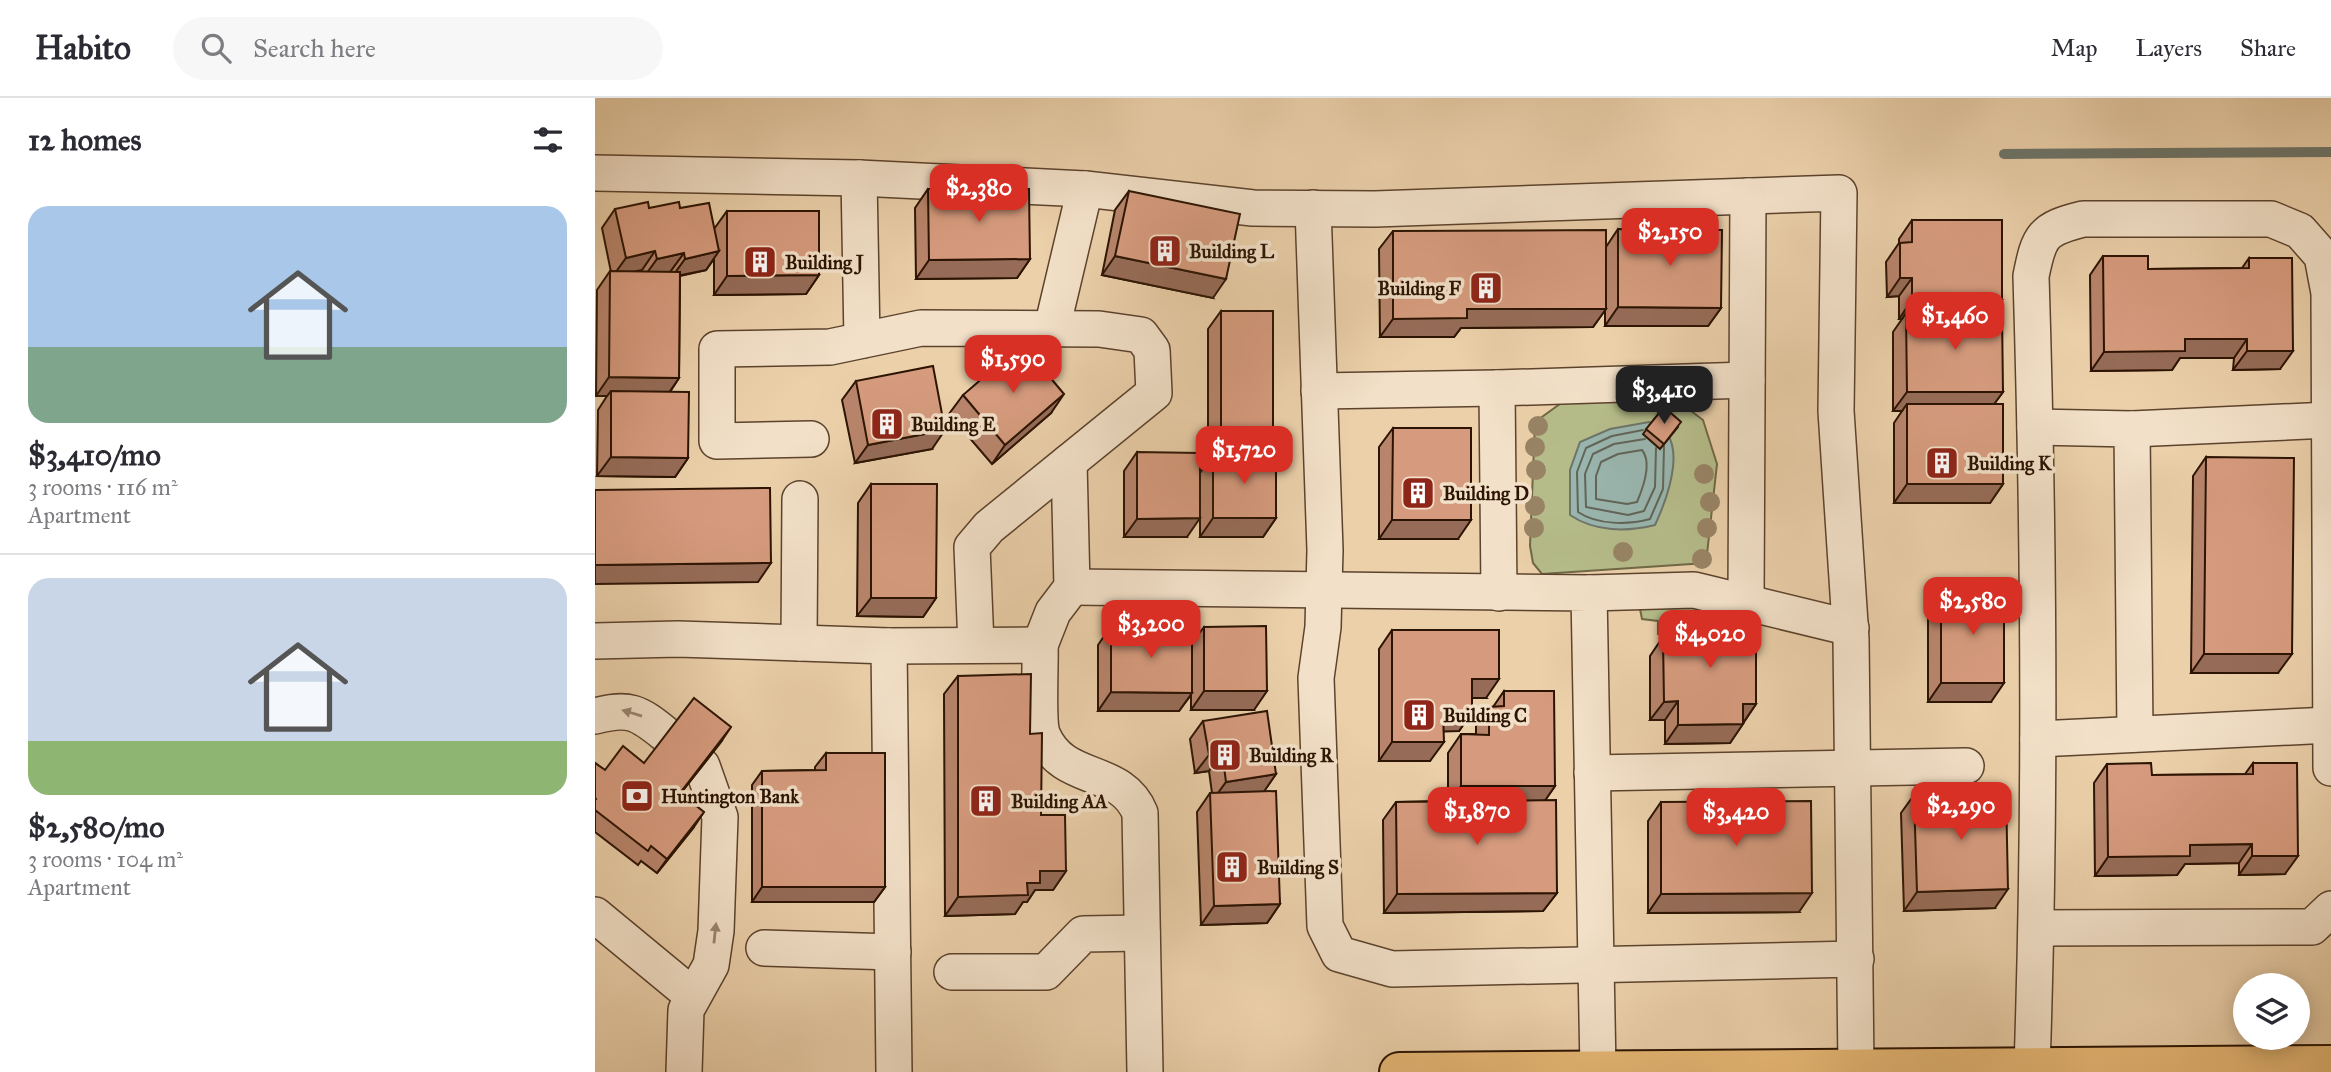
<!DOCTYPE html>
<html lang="en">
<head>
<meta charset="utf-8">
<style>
	body { margin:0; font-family:"IM FELL Great Primer",serif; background:#f7f7f7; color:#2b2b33; height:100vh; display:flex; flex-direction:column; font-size:26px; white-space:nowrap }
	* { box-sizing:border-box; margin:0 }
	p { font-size:23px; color:#7c7c81 }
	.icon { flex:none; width:38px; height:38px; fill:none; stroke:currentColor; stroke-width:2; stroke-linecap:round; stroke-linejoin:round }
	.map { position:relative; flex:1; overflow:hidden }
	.drawer { display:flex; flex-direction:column; background:#fff; width:595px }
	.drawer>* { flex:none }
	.tools { position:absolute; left:1638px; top:875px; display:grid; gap:14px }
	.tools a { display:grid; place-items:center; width:77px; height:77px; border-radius:50%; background:#fff; box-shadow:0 4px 18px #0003; font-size:35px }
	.price { position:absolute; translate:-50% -60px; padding:0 16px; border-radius:14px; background:#d93025; color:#fff; font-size:23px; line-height:46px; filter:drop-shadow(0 2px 4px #0008) }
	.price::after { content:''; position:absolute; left:50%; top:42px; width:21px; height:16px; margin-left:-10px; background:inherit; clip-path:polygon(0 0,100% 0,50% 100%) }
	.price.current { background:#222; color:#fff }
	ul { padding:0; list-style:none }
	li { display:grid; align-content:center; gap:14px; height:371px; padding:0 28px }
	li+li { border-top:2px solid #e1e1e2 }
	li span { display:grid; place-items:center; height:217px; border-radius:21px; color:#555 }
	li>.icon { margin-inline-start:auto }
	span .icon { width:126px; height:126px; fill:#fffc; stroke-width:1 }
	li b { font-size:30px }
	h2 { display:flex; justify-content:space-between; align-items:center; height:84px; padding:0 28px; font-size:30px }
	header { display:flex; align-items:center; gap:42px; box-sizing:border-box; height:98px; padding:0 35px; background:#fff; border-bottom:2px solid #e1e1e2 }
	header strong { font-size:33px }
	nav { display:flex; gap:38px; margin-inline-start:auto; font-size:24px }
	.search { width:490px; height:63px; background:#f7f7f7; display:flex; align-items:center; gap:18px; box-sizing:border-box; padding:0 24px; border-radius:38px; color:#7c7c81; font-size:26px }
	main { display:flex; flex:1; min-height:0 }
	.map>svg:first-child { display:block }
	.green { fill:#b5bc8a; stroke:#706846; stroke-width:2 }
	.water { fill:#99b6af; stroke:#6d756a; stroke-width:2 }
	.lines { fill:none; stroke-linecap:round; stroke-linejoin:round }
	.shore { stroke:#626559; stroke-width:2 }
	.stream { stroke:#6d756a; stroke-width:10 }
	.minor-casing { stroke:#5c432d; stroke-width:38 }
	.major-casing { stroke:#2c1403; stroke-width:42 }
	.minor { stroke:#f2e0c8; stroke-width:35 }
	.major { stroke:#e6b875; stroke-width:38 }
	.tree { fill:#988465 }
	.wall { fill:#b8856c; stroke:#2c1403; stroke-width:2 }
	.shaded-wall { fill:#966c58; stroke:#2c1403; stroke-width:2 }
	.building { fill:#d69b7e; stroke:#2c1403; stroke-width:2 }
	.oneway { fill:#99846f }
	.labels { text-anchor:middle; stroke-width:7; stroke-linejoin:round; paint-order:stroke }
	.poi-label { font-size:19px; font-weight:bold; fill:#2c1403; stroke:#f2e0c8; text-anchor:start }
</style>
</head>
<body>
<header>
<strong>Habito</strong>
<div class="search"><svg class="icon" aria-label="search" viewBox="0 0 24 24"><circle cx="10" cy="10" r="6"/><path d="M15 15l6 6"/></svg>Search here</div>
<nav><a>Map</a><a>Layers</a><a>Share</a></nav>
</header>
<main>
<section class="drawer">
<h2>12 homes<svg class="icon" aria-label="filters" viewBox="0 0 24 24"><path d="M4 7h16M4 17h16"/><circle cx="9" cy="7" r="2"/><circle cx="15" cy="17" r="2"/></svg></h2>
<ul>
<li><span style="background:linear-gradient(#a9c7e8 65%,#7fa58c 0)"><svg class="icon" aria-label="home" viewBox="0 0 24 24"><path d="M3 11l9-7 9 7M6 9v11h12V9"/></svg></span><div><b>$3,410/mo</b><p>3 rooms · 116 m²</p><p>Apartment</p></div></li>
<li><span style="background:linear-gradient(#c9d6e8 75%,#8fb573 0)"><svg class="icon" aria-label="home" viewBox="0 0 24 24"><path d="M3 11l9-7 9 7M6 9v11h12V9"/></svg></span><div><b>$2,580/mo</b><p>3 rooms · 104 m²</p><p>Apartment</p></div></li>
</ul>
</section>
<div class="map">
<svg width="1736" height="974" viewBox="0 0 1736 974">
	<rect width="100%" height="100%" fill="#ebd0aa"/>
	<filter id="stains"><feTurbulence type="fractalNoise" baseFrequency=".00286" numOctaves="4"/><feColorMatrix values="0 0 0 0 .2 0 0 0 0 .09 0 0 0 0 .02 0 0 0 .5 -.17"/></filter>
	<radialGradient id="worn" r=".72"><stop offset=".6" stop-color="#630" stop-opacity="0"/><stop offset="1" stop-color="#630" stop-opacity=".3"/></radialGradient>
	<g class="green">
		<polygon points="1079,300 1108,322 1122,366 1111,465 947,476 938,465 935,448 940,324 969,303"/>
		<polygon points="1074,506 1139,516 1139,535 1063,536 1063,523 1047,521 1045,511"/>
	</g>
	<path class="water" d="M1054,324c43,11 19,75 6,103 -28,7 -60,7 -85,-10v-45l10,-28 30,-13z"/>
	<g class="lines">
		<g class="shore">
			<path d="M1048,332l-31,6 -26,12 -9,24 1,40c19,13 50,13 72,7l13,-30 1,-43"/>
			<polyline points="1050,341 1019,346 998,356 990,376 991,409 1033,417 1049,413 1060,389 1061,350"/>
			<path d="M1047,352c10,12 1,38 -5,52l-10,2 -31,-5v-23l5,-14 17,-8z"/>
		</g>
		<polyline class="stream" points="1409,56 1736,54"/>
		<defs>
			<g id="minor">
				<polyline points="0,75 264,80 267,242"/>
				<polyline points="264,80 490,91 457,230"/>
				<polyline points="490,91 658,110 780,111 1244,95 1241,313 1256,541 1261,970"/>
				<polyline points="718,110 730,452 728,529 721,580 730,828 744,856 797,871 1261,861"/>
				<polyline points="724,293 902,290"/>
				<polyline points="1440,329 1537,331 1540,636"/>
				<polyline points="1537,331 1734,322"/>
				<polyline points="216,341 122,343 122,251 235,249 326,230 504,231 546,237 557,252 559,295 394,429 377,449 381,547"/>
				<polyline points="477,489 994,495 1003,972"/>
				<polyline points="904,495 902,290 1152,282"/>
				<polyline points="994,495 1099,492 1256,530"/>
				<polyline points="1151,503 1153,98"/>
				<polyline points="0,543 83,541 294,548 299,974"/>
				<polyline points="204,545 205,401"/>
				<polyline points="445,547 458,514 477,489 474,364"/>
				<path d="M294,548l151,-1c1,18 -3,78 3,91 21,48 78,30 97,77l5,259"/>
				<path d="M0,618c34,-9 43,-4 70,18"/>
				<polyline points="1443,641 1735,627"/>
				<polyline points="997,675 1371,668"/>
				<polyline points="0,817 98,898"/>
				<polyline points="1442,830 1717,829 1736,811"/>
				<polyline points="169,850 298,854"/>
				<polyline points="357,874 451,874 488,836 547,835"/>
				<path d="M1437,969c9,-264 7,-528 -1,-791 8,-40 11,-47 52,-57h188l29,12 22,25 7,37 2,475"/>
				<polyline points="89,974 91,912 116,867 121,833 125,719 107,668"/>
			</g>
			<polyline id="major" points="804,974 1736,967"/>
		</defs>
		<use href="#minor" class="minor-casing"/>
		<use href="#major" class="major-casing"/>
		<use href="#minor" class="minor"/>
		<use href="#major" class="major"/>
	</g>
	<g class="tree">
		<circle cx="943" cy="328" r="10"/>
		<circle cx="940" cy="349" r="10"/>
		<circle cx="941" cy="372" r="10"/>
		<circle cx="1109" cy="376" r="10"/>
		<circle cx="1115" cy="404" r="10"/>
		<circle cx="940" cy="408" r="10"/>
		<circle cx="939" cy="430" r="10"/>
		<circle cx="1112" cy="430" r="10"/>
		<circle cx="1028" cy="454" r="10"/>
		<circle cx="1107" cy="461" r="10"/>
	</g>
	<g class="wall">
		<polygon points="333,91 435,161 422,180 321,181 320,110"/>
		<polygon points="534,93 618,200 507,177 520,112"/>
		<polygon points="54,110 85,110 119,131 132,113 224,177 211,196 119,197 119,161 111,172 85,178 84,280 75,294 93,360 80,379 2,378 3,312 12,298 1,298 2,192 15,173 16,174 7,130 20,111"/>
		<polygon points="1317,122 1407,202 1398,215 1408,294 1399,306 1408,386 1395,405 1299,405 1299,325 1307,313 1298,313 1298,234 1307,221 1304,221 1304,198 1292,199 1291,164 1304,145 1304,141"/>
		<polygon points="1023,131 1126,210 1113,228 1010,228 1010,212 998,229 866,230 859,239 785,239 784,151 798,133 1011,149"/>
		<polygon points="1508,158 1553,171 1647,170 1654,160 1685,271 1638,272 1639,260 1585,260 1577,272 1496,273 1495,177"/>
		<polygon points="626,213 678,334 665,353 613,352 613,231"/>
		<polygon points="261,283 337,351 260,365 247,302"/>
		<polygon points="368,297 456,315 397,366 354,316"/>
		<polygon points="1069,309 1083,329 1065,351 1048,336"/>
		<polygon points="798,330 863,441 784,441 784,349"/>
		<polygon points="542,354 592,439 529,439 529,373"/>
		<polygon points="618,356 681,420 668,439 605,439 605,375"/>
		<polygon points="1611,359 1683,575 1596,575 1598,378"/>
		<polygon points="276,386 341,500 328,519 262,518 263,405"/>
		<polygon points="1346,493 1396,604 1333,604 1333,512"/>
		<polygon points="1082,518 1147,538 1161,606 1135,645 1070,646 1070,622 1055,622 1055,558"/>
		<polygon points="516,528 597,545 609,529 659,612 596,612 596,597 584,613 503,613 503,547"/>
		<polygon points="797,532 891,600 877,600 877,614 864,633 848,633 835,663 784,663 784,551"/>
		<polygon points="363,578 435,636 446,717 471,773 458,792 440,792 432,804 428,804 420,816 350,818 349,596"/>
		<polygon points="909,593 960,688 950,702 962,795 948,813 789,815 788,722 801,704 853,703 853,655 866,636 881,636 881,628 894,609 898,609"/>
		<polygon points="608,623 681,676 669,693 685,806 672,825 606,827 602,714 615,695 617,695 614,673 600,675 595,641"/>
		<polygon points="126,644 86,695 99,729 62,775 46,763 43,767 0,734 0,665 10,672 49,665"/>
		<polygon points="231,655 290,789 279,804 157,804 157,687 167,673 220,672 220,669"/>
		<polygon points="1658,665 1690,776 1644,777 1644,765 1590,766 1582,777 1500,778 1499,685 1512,666 1557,677 1650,676"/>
		<polygon points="1319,697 1400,810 1309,813 1306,715"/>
		<polygon points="1066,704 1204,814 1053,815 1053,723"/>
	</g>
	<g class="shaded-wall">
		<polygon points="60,153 47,172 18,178 31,160"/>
		<polygon points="124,153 111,172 77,179 90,161"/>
		<polygon points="89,155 75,174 49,179 62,161"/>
		<polygon points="520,158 631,181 618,200 507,177"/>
		<polygon points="435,161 422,180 321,181 334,162"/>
		<polygon points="224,177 211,196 119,197 132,178"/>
		<polygon points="1305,180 1317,180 1304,198 1292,199"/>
		<polygon points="1317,202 1407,202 1394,220 1311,215 1307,221 1304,221"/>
		<polygon points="1023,209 1126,210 1113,228 1010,228"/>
		<polygon points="872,211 1011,211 998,229 866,230 859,239 785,239 798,221"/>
		<polygon points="1590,241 1652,241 1639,260 1585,260 1577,272 1496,273 1509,254"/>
		<polygon points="1652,253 1698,253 1685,271 1638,272"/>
		<polygon points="14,279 84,280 71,299 16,293 12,298 1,298"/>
		<polygon points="1312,294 1408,294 1394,313 1312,306 1307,313 1298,313"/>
		<polygon points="469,296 456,315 397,366 410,347"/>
		<polygon points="350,332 337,351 260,365 273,347"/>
		<polygon points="626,334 678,334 665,353 613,352"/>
		<polygon points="16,359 93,360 80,379 2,378"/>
		<polygon points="1312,386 1408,386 1395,405 1299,405"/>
		<polygon points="605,420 592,439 529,439 542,421"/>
		<polygon points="618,420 681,420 668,439 605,439"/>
		<polygon points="797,422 876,422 863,441 784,441"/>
		<polygon points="176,465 163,484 0,486 0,467"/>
		<polygon points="276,500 341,500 328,519 262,518"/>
		<polygon points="1609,556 1697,556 1683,575 1596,575"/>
		<polygon points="877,581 904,581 891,600 864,600"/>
		<polygon points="1346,585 1409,585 1396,604 1333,604"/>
		<polygon points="609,593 672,593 659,612 596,612"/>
		<polygon points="516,594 597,595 584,613 503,613"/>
		<polygon points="1083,603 1070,622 1055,622 1069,604"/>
		<polygon points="1148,606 1161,606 1148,625"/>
		<polygon points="877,614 864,633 835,634 848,615"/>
		<polygon points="1148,626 1135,645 1070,646 1083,627"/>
		<polygon points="136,629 126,644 74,710 85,695"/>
		<polygon points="797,644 849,644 835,663 784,663"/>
		<polygon points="627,654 614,673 600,675 614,657"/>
		<polygon points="681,676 668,695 618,702 631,684"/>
		<polygon points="866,688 960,688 947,707 853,707"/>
		<polygon points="109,714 99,729 62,775 72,761"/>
		<polygon points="1657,746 1644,765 1590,766 1582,777 1500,778 1513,759 1595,747"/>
		<polygon points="1657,758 1703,758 1690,776 1644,777"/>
		<polygon points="445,773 471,773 458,792 440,792 432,804 428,804 420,816 350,818 363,799 432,785"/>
		<polygon points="167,789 290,789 279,804 157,804"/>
		<polygon points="1413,791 1400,810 1309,813 1322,794"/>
		<polygon points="962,795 948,813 789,815 802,796"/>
		<polygon points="1217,795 1204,814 1053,815 1066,796"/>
		<polygon points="685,806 672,825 606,827 619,808"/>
	</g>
	<g class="building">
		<polygon points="333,91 434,91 435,161 334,162"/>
		<polygon points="534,93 645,116 631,181 520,158"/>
		<polygon points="53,104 54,110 84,104 85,110 114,105 124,153 90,161 89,155 62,161 60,153 31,160 20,111"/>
		<polygon points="132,113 224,113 224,177 132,178"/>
		<polygon points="1317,122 1407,122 1407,202 1317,202 1317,180 1305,180 1305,145 1317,144"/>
		<polygon points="1023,131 1127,132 1126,210 1023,209"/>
		<polygon points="1011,132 1011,211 872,211 872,220 798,221 798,133"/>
		<polygon points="1508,158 1553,158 1553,171 1654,170 1654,160 1697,160 1698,253 1652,253 1652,241 1590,241 1590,253 1509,254"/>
		<polygon points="15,173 85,174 84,280 14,279"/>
		<rect x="626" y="213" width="52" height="121"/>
		<polygon points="1311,215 1407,215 1408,294 1312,294"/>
		<polygon points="427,246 469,296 410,347 368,297"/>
		<polygon points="338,268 350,332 273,347 261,283"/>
		<polygon points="16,293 94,294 93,360 16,359"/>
		<rect x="1312" y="306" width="96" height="80"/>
		<polygon points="1069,309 1086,324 1069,346 1051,331"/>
		<polygon points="798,330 876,330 876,422 797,422"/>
		<polygon points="542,354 605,355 605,420 542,421"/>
		<polygon points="618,356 681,357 681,420 618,420"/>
		<polygon points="1611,359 1699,360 1697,556 1609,556"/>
		<polygon points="276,386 342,386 341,500 276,500"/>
		<polygon points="175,390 176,465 0,467 0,392"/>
		<rect x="1346" y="493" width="63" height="92"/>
		<polygon points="1082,518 1146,518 1147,538 1161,539 1161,606 1148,606 1148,626 1083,627 1083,603 1069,604 1068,540 1082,540"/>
		<polygon points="516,528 597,529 597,595 516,594"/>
		<polygon points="671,528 672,593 609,593 609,529"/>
		<polygon points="797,532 904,532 904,581 877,581 877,614 848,615 849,644 797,644"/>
		<polygon points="436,576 435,636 447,635 446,717 470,717 471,773 445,773 445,785 432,785 433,797 363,799 363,578"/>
		<polygon points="909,593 959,593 960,688 866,688 866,636 894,637 894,609 909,608"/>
		<polygon points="99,600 136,629 85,695 109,714 72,761 56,748 53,753 0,712 0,702 1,701 0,700 0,665 10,672 28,648 49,665"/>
		<polygon points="672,613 681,676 631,684 627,654 614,657 608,623"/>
		<polygon points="231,655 290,655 290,789 167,789 167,673 231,672"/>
		<polygon points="1556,665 1557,677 1658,676 1658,665 1702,665 1703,758 1657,758 1657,746 1595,747 1595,758 1513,759 1512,666"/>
		<polygon points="681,693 685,806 619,808 615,695"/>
		<polygon points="1411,694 1413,791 1322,794 1319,697"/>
		<polygon points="961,702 962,795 802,796 801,704"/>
		<polygon points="1216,703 1217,795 1066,796 1066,704"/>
	</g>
	<defs><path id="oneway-solid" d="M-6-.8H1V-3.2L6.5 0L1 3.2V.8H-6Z" transform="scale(1.75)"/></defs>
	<g class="oneway">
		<use href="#oneway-solid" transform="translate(37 615) rotate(-163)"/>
		<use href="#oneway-solid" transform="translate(120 835) rotate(-84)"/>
	</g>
	<defs>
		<symbol id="building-square" viewBox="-11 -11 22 22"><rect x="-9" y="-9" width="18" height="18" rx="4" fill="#8f2418" stroke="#f2e0c8"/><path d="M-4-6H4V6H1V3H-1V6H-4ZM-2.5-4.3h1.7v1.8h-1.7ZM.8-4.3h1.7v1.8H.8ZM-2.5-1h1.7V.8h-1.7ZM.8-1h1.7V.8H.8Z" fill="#fff"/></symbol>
		<symbol id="bank-square" viewBox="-11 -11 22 22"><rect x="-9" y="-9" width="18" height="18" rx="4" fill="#8f2418" stroke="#f2e0c8"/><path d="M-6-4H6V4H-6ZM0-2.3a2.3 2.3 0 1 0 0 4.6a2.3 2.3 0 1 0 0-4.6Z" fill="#fff"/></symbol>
	</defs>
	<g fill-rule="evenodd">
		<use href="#building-square" x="551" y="134" width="38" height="38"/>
		<use href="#building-square" x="146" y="145" width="38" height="38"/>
		<use href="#building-square" x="872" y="171" width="38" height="38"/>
		<use href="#building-square" x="273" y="307" width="38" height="38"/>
		<use href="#building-square" x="1328" y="346" width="38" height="38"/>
		<use href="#building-square" x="804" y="376" width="38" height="38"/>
		<use href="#building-square" x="805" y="598" width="38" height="38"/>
		<use href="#building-square" x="611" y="638" width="38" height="38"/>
		<use href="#bank-square" x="23" y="679" width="38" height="38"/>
		<use href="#building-square" x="372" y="684" width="38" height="38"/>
		<use href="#building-square" x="618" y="750" width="38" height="38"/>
	</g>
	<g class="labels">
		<g class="poi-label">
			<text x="594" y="160">Building L</text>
			<text x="190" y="171">Building J</text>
			<text x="866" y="197" text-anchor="end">Building F</text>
			<text x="316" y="333">Building E</text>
			<text x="1372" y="372">Building K</text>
			<text x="848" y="402">Building D</text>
			<text x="848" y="624">Building C</text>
			<text x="654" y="664">Building R</text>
			<text x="66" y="705">Huntington Bank</text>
			<text x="416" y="710">Building AA</text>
			<text x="662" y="776">Building S</text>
		</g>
	</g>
	<rect width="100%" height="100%" filter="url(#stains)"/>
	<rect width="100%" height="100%" fill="url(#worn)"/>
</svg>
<div class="tools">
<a><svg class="icon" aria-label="layers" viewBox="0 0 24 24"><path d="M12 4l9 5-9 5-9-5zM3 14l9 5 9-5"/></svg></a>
</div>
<b class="price" style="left:384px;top:126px">$2,380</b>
<b class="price" style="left:1075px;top:170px">$2,150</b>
<b class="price" style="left:1360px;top:254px">$1,460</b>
<b class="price" style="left:418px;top:297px">$1,590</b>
<b class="price current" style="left:1069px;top:328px">$3,410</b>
<b class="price" style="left:649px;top:388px">$1,720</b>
<b class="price" style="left:1378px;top:539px">$2,580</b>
<b class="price" style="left:556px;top:562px">$3,200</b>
<b class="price" style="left:1115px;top:572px">$4,020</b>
<b class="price" style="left:1366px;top:744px">$2,290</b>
<b class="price" style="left:882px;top:749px">$1,870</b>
<b class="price" style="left:1141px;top:750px">$3,420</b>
</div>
</main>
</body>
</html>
